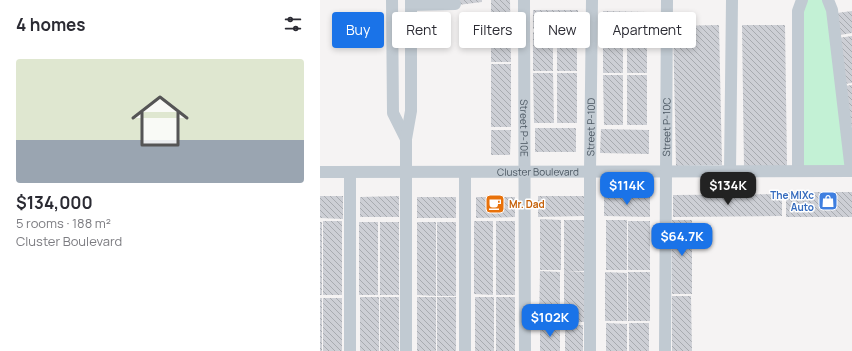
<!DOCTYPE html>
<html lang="en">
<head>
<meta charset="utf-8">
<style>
	body { margin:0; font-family:Manrope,sans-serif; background:#f2f2f3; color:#2b2b33; height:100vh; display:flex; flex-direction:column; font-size:15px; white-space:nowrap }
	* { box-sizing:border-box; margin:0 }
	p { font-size:13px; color:#7c7c81 }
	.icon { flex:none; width:22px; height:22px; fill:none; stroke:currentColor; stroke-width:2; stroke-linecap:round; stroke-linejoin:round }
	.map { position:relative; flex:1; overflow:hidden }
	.sheet { display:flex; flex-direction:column; background:#fff; width:320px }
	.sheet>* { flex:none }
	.guide { position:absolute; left:12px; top:12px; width:380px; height:36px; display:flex; gap:8px }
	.price { position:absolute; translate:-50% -34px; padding:0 9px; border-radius:8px; background:#1a73e8; color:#fff; font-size:13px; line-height:26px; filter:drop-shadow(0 1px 2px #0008) }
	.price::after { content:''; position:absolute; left:50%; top:24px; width:12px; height:9px; margin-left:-6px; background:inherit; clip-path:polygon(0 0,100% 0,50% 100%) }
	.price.selected { background:#222; color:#fff }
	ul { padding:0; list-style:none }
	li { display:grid; align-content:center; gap:8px; height:212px; padding:0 16px }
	li span { display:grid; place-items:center; height:124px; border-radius:4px; color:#555 }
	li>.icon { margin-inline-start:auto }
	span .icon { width:72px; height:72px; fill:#fffc; stroke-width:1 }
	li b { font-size:17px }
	h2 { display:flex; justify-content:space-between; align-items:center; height:48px; padding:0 16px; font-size:17px }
	.chip { padding:0 14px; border-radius:4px; background:#fff; box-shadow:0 2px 6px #0003; font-size:14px; line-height:36px }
	.chip.selected { background:#1a73e8; color:#fff }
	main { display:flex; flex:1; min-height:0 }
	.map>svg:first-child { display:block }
	.garden { fill:#c3f1d5 }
	.building { fill:url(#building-back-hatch) }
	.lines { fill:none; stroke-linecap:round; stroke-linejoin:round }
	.minor { stroke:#c1cad2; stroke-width:12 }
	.labels { text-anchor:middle; stroke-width:3; stroke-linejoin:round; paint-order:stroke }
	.street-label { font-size:10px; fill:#4a5661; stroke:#fff }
	.shop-label { font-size:10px; font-weight:bold; fill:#366cbe; stroke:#fff; text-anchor:end }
	.food-label { font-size:10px; font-weight:bold; fill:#c56008; stroke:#fff; text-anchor:start }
</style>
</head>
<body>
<main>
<section class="sheet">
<h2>4 homes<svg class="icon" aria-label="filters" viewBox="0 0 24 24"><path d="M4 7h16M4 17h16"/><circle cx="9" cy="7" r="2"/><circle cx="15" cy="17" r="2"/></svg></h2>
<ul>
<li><span style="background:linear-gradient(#dfe7d0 65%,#9aa5b1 0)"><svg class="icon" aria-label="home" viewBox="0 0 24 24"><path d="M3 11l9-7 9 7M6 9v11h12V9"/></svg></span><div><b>$134,000</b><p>5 rooms · 188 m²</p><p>Cluster Boulevard</p></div></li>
</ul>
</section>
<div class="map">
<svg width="532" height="351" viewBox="0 0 532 351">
	<defs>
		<pattern id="building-back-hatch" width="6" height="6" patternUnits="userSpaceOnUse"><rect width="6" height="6" fill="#cdcfd5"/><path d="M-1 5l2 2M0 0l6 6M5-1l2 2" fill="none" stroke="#a8abb0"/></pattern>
	</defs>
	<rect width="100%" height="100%" fill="#f5f3f3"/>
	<polygon class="garden" points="482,0 508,0 531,171 478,171"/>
	<g class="building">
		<polygon points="137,0 162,0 162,2 138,5"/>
		<polygon points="171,0 190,0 191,62 171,62"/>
		<polygon points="213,10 258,10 258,30 213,29"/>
		<polygon points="283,11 328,12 328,32 283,31"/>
		<polygon points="532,11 532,33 520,35 517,13"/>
		<polygon points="399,25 402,165 356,166 353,26"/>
		<polygon points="422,25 465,25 467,167 424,168"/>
		<rect x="213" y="32" width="20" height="39"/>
		<polygon points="237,32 257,33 257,71 237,71"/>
		<rect x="283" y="34" width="20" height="39"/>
		<rect x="307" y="34" width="20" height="39"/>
		<polygon points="532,36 532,83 524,84 518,38"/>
		<rect x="171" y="64" width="20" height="63"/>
		<polygon points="213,73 233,73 234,123 214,123"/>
		<rect x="237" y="73" width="20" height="50"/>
		<polygon points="283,75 303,75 303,125 284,125"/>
		<rect x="307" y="75" width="20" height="50"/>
		<polygon points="532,85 532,126 529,126 524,86"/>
		<rect x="215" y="128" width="41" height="24"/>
		<polygon points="281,129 329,130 329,154 280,153"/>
		<polygon points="171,130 191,130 190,155 171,155"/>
		<rect x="466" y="192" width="66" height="25"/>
		<polygon points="462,194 462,216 353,217 353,195"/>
		<polygon points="0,196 23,196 23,219 0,218"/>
		<polygon points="79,196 79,217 40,217 40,197"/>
		<polygon points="218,196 265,196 266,216 218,217"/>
		<polygon points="284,196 330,196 330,217 284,216"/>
		<rect x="97" y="197" width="39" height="21"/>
		<polygon points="156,197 195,197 195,217 156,218"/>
		<polygon points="220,219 241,220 241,270 220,270"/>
		<polygon points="244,220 265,220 264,271 247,271 264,272 264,322 244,322"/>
		<rect x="286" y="220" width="21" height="50"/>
		<rect x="352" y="220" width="20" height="74"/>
		<rect x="3" y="221" width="19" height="74"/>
		<polygon points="154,221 173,221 173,295 154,294"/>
		<rect x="176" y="221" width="19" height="74"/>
		<rect x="308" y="221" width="22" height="49"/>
		<rect x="0" y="222" width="2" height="73"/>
		<rect x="39" y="222" width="19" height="73"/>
		<rect x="60" y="222" width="19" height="73"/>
		<polygon points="97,222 116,222 116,296 97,295"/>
		<rect x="117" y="222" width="19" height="74"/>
		<polygon points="220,271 240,272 240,322 219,322"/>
		<polygon points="285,272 307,273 307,321 285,321"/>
		<rect x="308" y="272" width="22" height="49"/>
		<polygon points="352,296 371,296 372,351 352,351"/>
		<rect x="40" y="297" width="19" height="54"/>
		<rect x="60" y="297" width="19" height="54"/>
		<rect x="97" y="297" width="19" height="54"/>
		<rect x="117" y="297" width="19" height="54"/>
		<rect x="155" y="297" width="19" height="54"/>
		<rect x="176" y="297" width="19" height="54"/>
		<rect x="0" y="298" width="2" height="53"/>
		<rect x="3" y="298" width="19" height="53"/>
		<polygon points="286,323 307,324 307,351 286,351"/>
		<rect x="309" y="323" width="20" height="28"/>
		<rect x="220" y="324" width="20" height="27"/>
		<rect x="245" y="325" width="18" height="26"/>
	</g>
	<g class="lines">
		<g class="minor">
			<polyline points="72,0 73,113 86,139"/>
			<path id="s1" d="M204,0l1,351"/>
			<polyline points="508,0 512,10 531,171"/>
			<polyline points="91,5 135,4"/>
			<polyline points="410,171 412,0"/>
			<polyline points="478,171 478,11 482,0"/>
			<path id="s2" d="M0,172l532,-1"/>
			<polyline points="30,351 30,172"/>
			<polyline points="86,351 86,139 91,111 91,0"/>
			<polyline points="145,351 145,172"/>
			<path id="s3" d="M270,351v-179l2,-172"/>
			<path id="s4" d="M345,351l2,-351"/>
		</g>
	</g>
	<defs>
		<symbol id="shop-square" viewBox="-11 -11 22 22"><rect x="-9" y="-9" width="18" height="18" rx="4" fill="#3f7fe0" stroke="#fff"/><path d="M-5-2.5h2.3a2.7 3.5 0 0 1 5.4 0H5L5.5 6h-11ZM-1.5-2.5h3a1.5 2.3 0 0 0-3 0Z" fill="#fff"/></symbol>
		<symbol id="cafe-square" viewBox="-11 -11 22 22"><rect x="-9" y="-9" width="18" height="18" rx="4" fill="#e8710a" stroke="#fff"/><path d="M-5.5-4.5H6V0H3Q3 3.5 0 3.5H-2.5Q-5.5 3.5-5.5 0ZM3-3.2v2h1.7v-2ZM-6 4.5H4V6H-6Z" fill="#fff"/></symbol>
	</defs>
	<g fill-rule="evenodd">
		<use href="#shop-square" x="497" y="190" width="22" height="22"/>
		<use href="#cafe-square" x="164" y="193" width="22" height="22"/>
	</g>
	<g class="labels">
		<g class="street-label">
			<text dy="4" stroke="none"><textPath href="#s3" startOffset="224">Street P-10D</textPath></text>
			<text dy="4" stroke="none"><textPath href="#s4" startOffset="224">Street P-10C</textPath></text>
			<text dy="4" stroke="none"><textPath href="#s1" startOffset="128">Street P-10E</textPath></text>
			<text dy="4" stroke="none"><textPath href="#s2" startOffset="218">Cluster Boulevard</textPath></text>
		</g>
		<g class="shop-label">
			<text x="494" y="199">The MIXc<tspan x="494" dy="12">Auto</tspan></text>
		</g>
		<g class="food-label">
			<text x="189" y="208">Mr. Dad</text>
		</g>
	</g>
</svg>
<b class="price" style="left:307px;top:206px">$114K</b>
<b class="price selected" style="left:408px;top:206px">$134K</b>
<b class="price" style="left:362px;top:257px">$64.7K</b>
<b class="price" style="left:230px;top:338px">$102K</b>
<div class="guide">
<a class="chip selected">Buy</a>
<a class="chip">Rent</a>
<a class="chip">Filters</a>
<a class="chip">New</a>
<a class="chip">Apartment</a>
</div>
</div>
</main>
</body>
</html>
